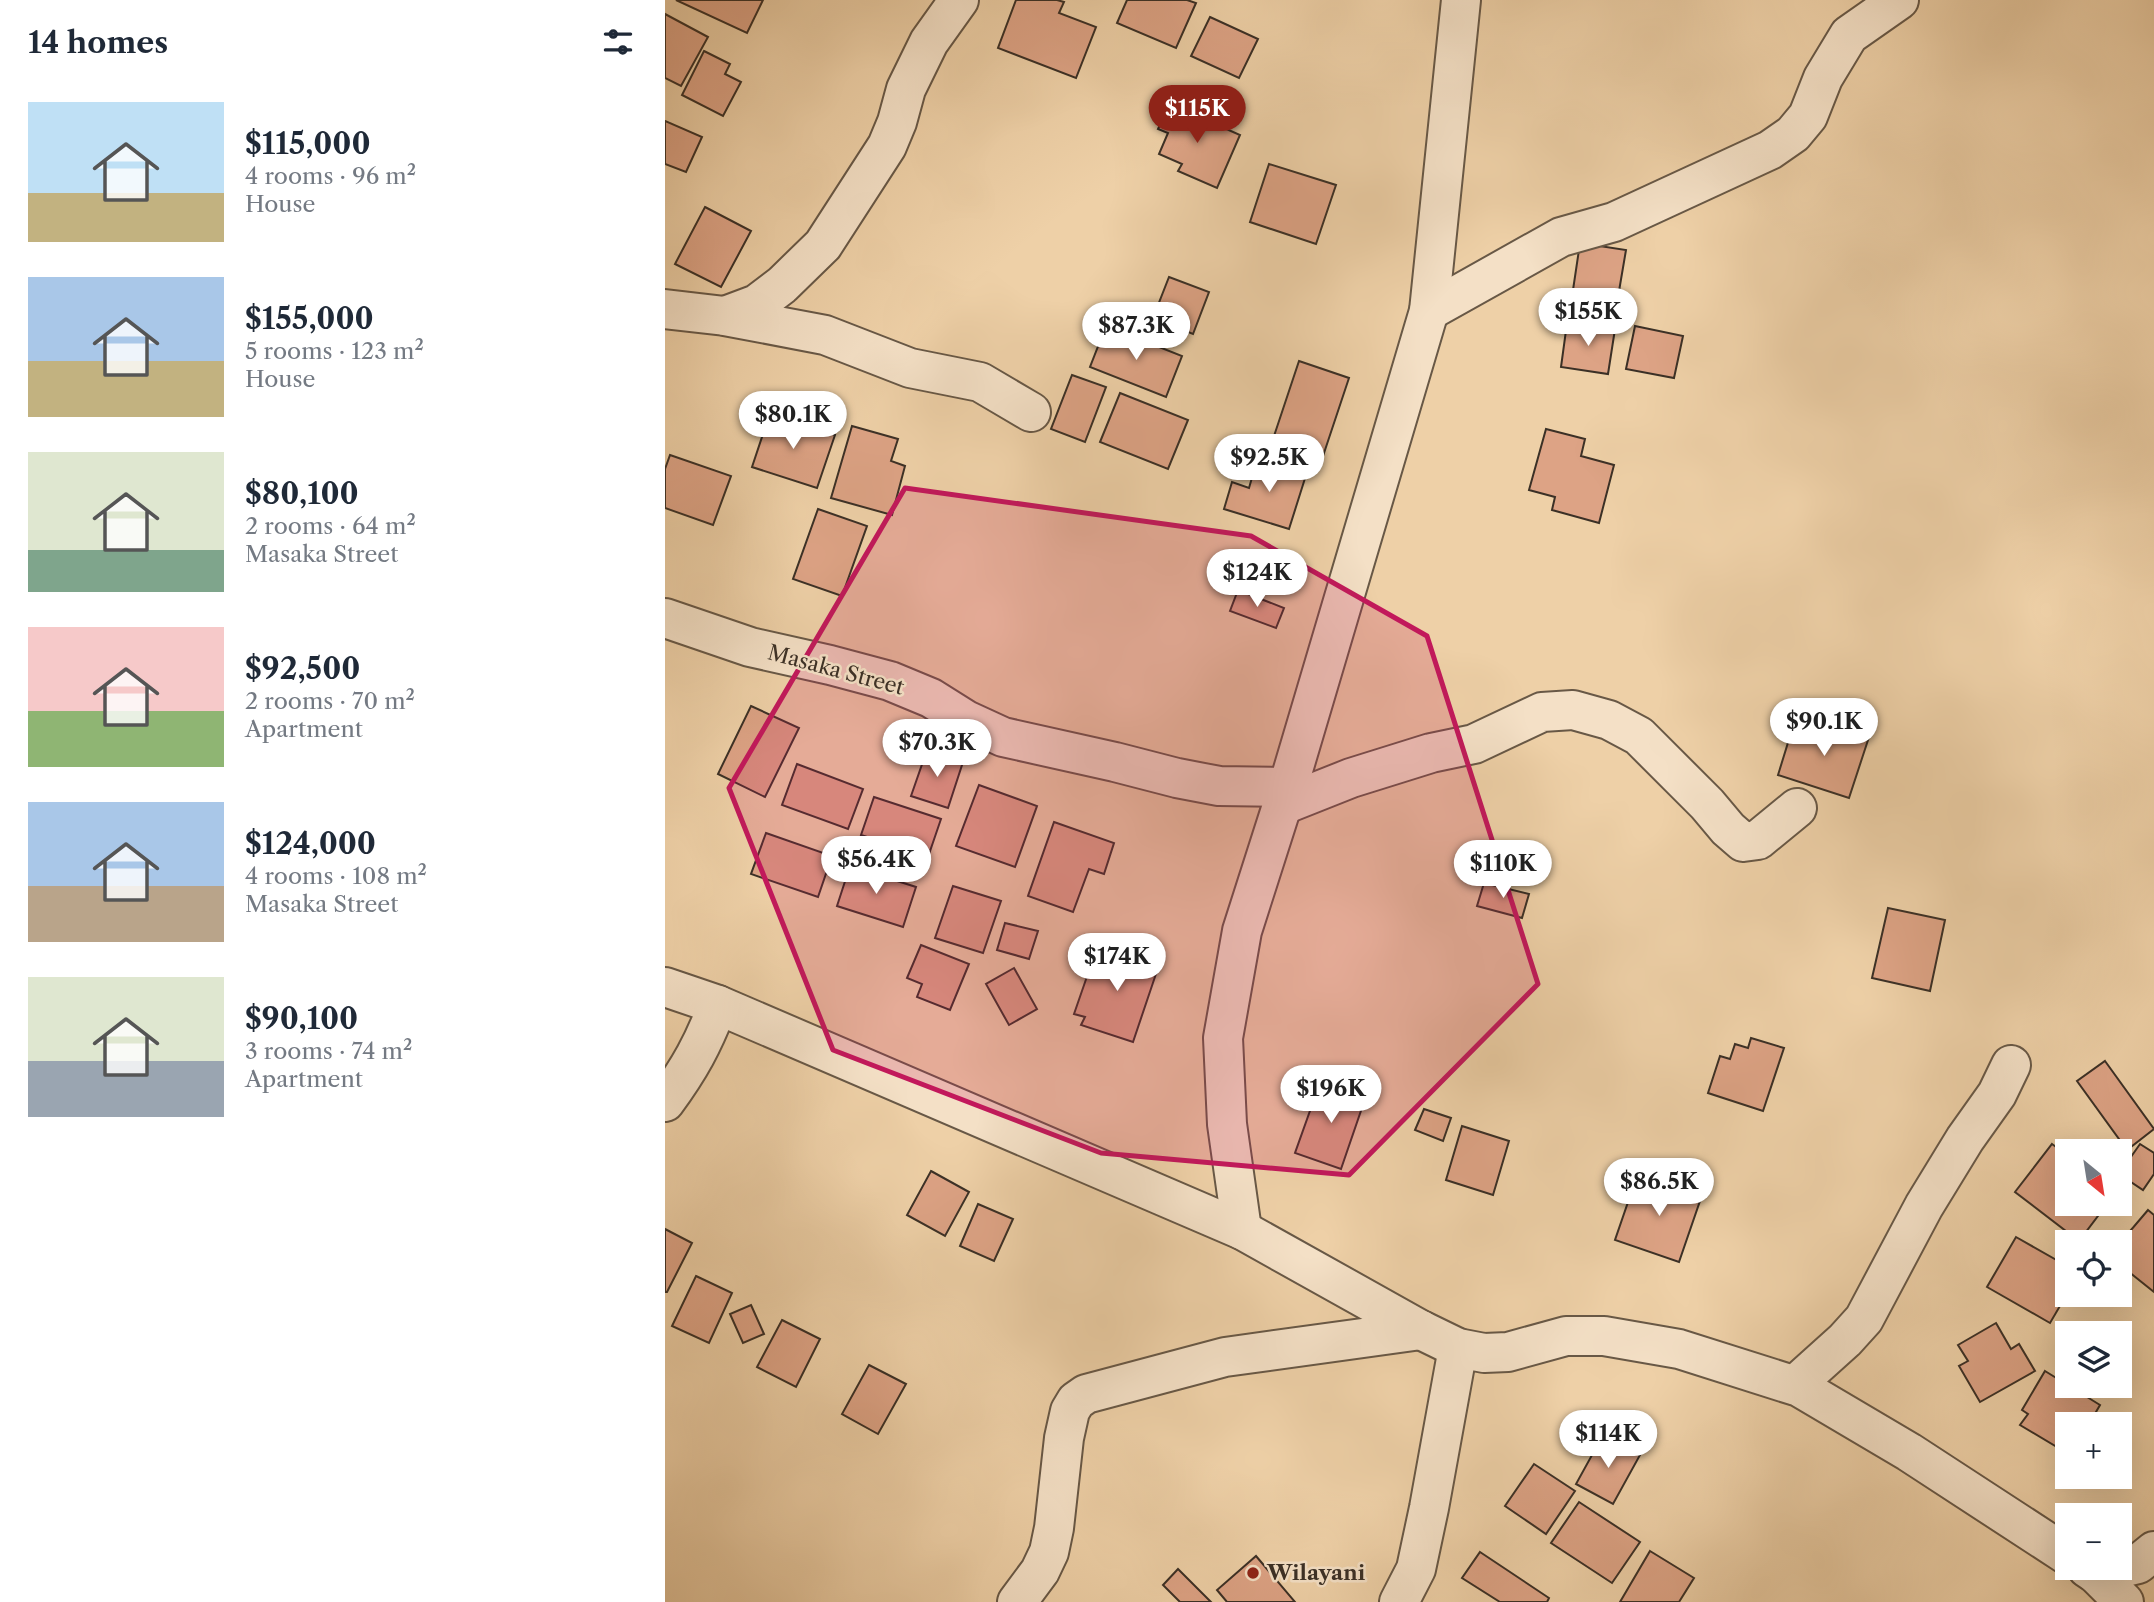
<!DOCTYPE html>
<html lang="en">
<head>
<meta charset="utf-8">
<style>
	body { margin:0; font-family:"Libre Caslon Text",serif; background:#f2f2f3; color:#1f2937; height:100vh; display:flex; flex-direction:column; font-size:26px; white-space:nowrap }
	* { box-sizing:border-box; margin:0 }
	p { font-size:23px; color:#747a83 }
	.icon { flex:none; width:38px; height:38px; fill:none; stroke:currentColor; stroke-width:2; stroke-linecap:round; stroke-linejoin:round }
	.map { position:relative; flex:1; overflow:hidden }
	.sheet { display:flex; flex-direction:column; background:#fff; width:665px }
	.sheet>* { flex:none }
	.needle { width:46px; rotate:150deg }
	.fabs { position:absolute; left:1390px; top:1139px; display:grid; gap:14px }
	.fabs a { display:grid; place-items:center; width:77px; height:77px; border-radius:0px; background:#fff; box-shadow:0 7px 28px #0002; font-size:35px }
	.price { position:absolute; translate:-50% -60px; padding:0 16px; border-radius:24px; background:#fff; color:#222; font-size:23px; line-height:46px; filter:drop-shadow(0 2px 4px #0008) }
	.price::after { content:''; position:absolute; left:50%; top:42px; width:21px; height:16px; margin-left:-10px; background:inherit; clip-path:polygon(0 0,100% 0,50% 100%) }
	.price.active { background:#8f2418; color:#fff }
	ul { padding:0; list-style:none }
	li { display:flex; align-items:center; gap:21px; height:175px; padding:0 28px }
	li span { display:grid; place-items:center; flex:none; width:196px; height:140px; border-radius:0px; color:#555 }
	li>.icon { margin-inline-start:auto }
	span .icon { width:84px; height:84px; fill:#fffc; stroke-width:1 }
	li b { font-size:30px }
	h2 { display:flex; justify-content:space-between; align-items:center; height:84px; padding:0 28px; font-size:30px }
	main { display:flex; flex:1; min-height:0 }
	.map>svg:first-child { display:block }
	.building { fill:#dda385; stroke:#3b3026; stroke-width:2 }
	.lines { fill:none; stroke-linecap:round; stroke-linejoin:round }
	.minor-casing { stroke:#685846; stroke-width:42 }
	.minor { stroke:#f4e0c6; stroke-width:38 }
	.marked { fill:#c2185b; fill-opacity:0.2; stroke:#c2185b; stroke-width:5; stroke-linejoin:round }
	.poi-dot { fill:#8f2418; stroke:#f4e0c6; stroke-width:2.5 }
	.labels { text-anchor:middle; stroke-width:5; stroke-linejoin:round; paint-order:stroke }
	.street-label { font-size:21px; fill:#3b3026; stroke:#f4e0c6 }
	.poi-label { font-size:21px; font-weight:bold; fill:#3b3026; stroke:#f4e0c6; text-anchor:start }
</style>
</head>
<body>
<main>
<section class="sheet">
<h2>14 homes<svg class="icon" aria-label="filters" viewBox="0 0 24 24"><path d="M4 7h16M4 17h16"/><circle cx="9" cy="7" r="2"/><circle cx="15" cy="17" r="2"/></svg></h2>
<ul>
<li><span style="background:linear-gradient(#bfe0f5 65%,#c2b280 0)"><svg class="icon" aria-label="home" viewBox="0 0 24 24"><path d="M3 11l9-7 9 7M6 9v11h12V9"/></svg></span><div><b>$115,000</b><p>4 rooms · 96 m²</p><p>House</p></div></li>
<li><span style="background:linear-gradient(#a9c7e8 60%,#c2b280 0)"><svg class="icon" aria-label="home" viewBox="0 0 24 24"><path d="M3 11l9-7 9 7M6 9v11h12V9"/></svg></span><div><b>$155,000</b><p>5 rooms · 123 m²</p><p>House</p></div></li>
<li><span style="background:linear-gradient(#dfe7d0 70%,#7fa58c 0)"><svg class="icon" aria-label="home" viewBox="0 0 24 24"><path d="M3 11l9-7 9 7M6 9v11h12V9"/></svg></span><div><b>$80,100</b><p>2 rooms · 64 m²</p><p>Masaka Street</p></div></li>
<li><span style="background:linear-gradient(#f6c9c9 60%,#8fb573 0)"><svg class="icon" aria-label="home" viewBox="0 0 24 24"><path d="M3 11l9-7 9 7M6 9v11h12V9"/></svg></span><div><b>$92,500</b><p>2 rooms · 70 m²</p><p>Apartment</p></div></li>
<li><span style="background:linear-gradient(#a9c7e8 60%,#b9a48a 0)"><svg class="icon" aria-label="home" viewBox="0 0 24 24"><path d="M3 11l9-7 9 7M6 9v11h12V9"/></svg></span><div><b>$124,000</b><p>4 rooms · 108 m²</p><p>Masaka Street</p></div></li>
<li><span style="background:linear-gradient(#dfe7d0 60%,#9aa5b1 0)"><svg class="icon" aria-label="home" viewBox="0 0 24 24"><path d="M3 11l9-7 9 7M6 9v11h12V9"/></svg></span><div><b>$90,100</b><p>3 rooms · 74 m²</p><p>Apartment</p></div></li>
</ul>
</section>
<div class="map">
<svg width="1489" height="1602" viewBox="0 0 1489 1602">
	<rect width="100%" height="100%" fill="#eed0a7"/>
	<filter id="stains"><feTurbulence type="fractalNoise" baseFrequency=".00286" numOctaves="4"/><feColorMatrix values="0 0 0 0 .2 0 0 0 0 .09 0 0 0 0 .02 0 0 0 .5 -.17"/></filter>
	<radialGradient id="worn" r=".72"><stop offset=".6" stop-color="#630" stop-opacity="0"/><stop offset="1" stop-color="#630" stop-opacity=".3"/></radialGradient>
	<g class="building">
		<polygon points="11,0 98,0 82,33"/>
		<polygon points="351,0 392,0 399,2 394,13 431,27 411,78 333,48"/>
		<polygon points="462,0 522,0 531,3 511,48 452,23"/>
		<polygon points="0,14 43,37 16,86 0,78"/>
		<polygon points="545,17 593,39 574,78 526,56"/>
		<polygon points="39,51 65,64 60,74 76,82 58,116 17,95"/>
		<polygon points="505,104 575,135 552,188 513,171 517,164 494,154 503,133 493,129"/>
		<polygon points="0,121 37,137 21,172 0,164"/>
		<polygon points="604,164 671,185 651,244 585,222"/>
		<polygon points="40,207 86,231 56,287 10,264"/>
		<polygon points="915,243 961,250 953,297 908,290"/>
		<polygon points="504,277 544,292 528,334 488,318"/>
		<polygon points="902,323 950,329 943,374 896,367"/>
		<polygon points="441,326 517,356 501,397 425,367"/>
		<polygon points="970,326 1018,336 1009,378 961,369"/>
		<polygon points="634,361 684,378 658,456 608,439"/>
		<polygon points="407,375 441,387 420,442 386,429"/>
		<polygon points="455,393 523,420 503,469 435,442"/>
		<polygon points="105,413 170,435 152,488 87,467"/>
		<polygon points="187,426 233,439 226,461 240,466 227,515 166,498"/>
		<polygon points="881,429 920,439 916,456 949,465 934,523 887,510 890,497 864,490"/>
		<polygon points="5,455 66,476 48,525 0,508 0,469"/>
		<polygon points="593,457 642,472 624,529 559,509 567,482 584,488"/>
		<polygon points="153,509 202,526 177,596 128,579"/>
		<polygon points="573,590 619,608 611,628 565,611"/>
		<polygon points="86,706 134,728 100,797 53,774"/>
		<polygon points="1130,720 1178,735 1180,726 1205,734 1184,798 1113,775"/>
		<polygon points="262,750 298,762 283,808 246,796"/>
		<polygon points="132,764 198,789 183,829 117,805"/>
		<polygon points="314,785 372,806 350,867 291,846"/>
		<polygon points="209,797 276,819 263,857 196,835"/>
		<polygon points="389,822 449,843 439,874 424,869 408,912 363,896"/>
		<polygon points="101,833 167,856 153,897 86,874"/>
		<polygon points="185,866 251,887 238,927 172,906"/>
		<polygon points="819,883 864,894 857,918 812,906"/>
		<polygon points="288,886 336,901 318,953 270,938"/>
		<polygon points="1223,908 1280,920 1265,991 1207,978"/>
		<polygon points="340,923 373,931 364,959 332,950"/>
		<polygon points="441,944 495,962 468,1042 416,1025 420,1017 409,1014 427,962 434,965"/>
		<polygon points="256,945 304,964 285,1010 252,997 257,984 242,978"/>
		<polygon points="349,968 372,1009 344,1025 321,984"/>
		<polygon points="1086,1038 1119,1048 1098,1111 1043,1093 1055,1056 1065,1059 1070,1044 1083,1048"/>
		<polygon points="1440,1061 1489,1129 1462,1150 1412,1081"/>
		<polygon points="656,1080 701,1096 676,1169 630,1153"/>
		<polygon points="759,1109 786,1118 778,1141 750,1130"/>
		<polygon points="797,1126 844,1141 828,1195 781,1180"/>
		<polygon points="1387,1144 1402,1155 1402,1204 1442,1204 1414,1241 1350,1192"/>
		<polygon points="1475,1144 1489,1153 1489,1174 1478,1190 1454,1174"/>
		<polygon points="266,1171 304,1192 280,1236 242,1215"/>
		<polygon points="973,1173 1037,1195 1014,1262 950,1240"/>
		<polygon points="313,1204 348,1219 329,1261 295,1246"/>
		<polygon points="1483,1210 1489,1215 1489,1292 1454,1264 1454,1244"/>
		<polygon points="0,1229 27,1243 2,1292 0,1292"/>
		<polygon points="1351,1237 1402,1266 1402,1294 1385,1323 1322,1287"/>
		<polygon points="31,1276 67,1293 44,1343 7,1326"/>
		<polygon points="86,1305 99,1334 78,1343 65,1314"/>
		<polygon points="117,1320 155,1339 131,1387 92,1367"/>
		<polygon points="1331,1323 1346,1349 1354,1344 1370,1371 1315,1402 1294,1366 1303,1361 1293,1345"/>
		<polygon points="204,1365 241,1384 213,1434 177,1414"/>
		<polygon points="1380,1371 1435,1405 1424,1424 1402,1424 1402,1453 1355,1425 1363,1414 1357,1410"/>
		<polygon points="938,1435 975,1455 948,1504 911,1484"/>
		<polygon points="869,1464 910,1491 881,1534 840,1506"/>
		<polygon points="914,1502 975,1542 947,1583 886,1543"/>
		<polygon points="985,1551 1029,1578 1014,1602 955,1602"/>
		<polygon points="815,1552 884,1598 882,1602 835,1602 797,1578"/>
		<polygon points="591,1556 630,1602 562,1602 552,1590"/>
		<polygon points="513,1569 546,1602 515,1602 498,1585"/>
	</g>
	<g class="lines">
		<defs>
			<g id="minor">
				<polyline points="0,309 60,316 160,335 245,368 315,382 366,412"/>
				<polyline points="764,311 896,237 949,222 1105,150 1128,134 1143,116 1158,78 1184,35 1234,0"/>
				<polyline points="60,316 92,304 117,285 158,245 222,146 232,122 241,89 264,42 294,0"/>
				<polyline points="0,618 85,647 165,665 225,681 266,698 301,720 338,737 450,762 512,778 554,786 623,787"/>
				<polyline points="618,805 686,778 766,753 809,744 877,712 908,710 944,720 974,736 1042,804 1063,829 1078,842 1093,840 1132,808"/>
				<polyline points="0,987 53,1005 577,1230 756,1330 793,1348 819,1353 843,1352 901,1336 939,1336 1014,1349 1134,1387 1244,1452 1402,1555"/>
				<path d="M0,1102c25,-34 38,-58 53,-97"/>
				<polyline points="577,1230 562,1124 558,1038 577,931 623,787 764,311 796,0"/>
				<polyline points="1130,1385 1180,1340 1199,1319 1259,1206 1300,1139 1332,1094 1346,1065"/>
				<polyline points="1422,1568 1431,1574 1459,1602"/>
				<polyline points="1431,1574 1473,1564 1489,1551"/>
				<polyline points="352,1602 375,1571 384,1552 389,1528 399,1438 405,1411 411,1401 421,1394 560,1357 756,1330"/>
				<polyline points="734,1602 751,1569 764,1508 793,1348"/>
			</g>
		</defs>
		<use href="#minor" class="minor-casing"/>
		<use href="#minor" class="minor"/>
	</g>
	<path class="marked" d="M240,488l346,48 176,100 111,348 -189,191 -248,-22 -268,-103 -104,-262z"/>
	<circle class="poi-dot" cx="588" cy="1573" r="7"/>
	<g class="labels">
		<g class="street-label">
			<text transform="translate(171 670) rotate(15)" y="7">Masaka Street</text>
		</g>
		<g class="poi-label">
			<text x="602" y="1580">Wilayani</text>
		</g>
	</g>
	<rect width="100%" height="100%" filter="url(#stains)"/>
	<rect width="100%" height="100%" fill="url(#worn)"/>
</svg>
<div class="fabs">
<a><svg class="needle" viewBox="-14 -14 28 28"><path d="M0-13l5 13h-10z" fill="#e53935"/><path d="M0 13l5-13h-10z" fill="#747a83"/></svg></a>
<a><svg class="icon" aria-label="locate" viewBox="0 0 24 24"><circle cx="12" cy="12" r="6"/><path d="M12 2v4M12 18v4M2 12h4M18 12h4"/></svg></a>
<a><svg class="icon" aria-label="layers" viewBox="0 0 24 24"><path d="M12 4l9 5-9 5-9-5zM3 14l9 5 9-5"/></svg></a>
<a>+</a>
<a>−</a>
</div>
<b class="price active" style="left:532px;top:145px">$115K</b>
<b class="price" style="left:923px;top:348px">$155K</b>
<b class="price" style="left:471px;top:362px">$87.3K</b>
<b class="price" style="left:128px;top:451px">$80.1K</b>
<b class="price" style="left:604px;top:494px">$92.5K</b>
<b class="price" style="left:592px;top:609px">$124K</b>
<b class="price" style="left:1159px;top:758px">$90.1K</b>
<b class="price" style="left:272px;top:779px">$70.3K</b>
<b class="price" style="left:211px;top:896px">$56.4K</b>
<b class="price" style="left:838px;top:900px">$110K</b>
<b class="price" style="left:452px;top:993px">$174K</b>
<b class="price" style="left:666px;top:1125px">$196K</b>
<b class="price" style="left:994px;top:1218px">$86.5K</b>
<b class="price" style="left:943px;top:1470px">$114K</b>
</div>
</main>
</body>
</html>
